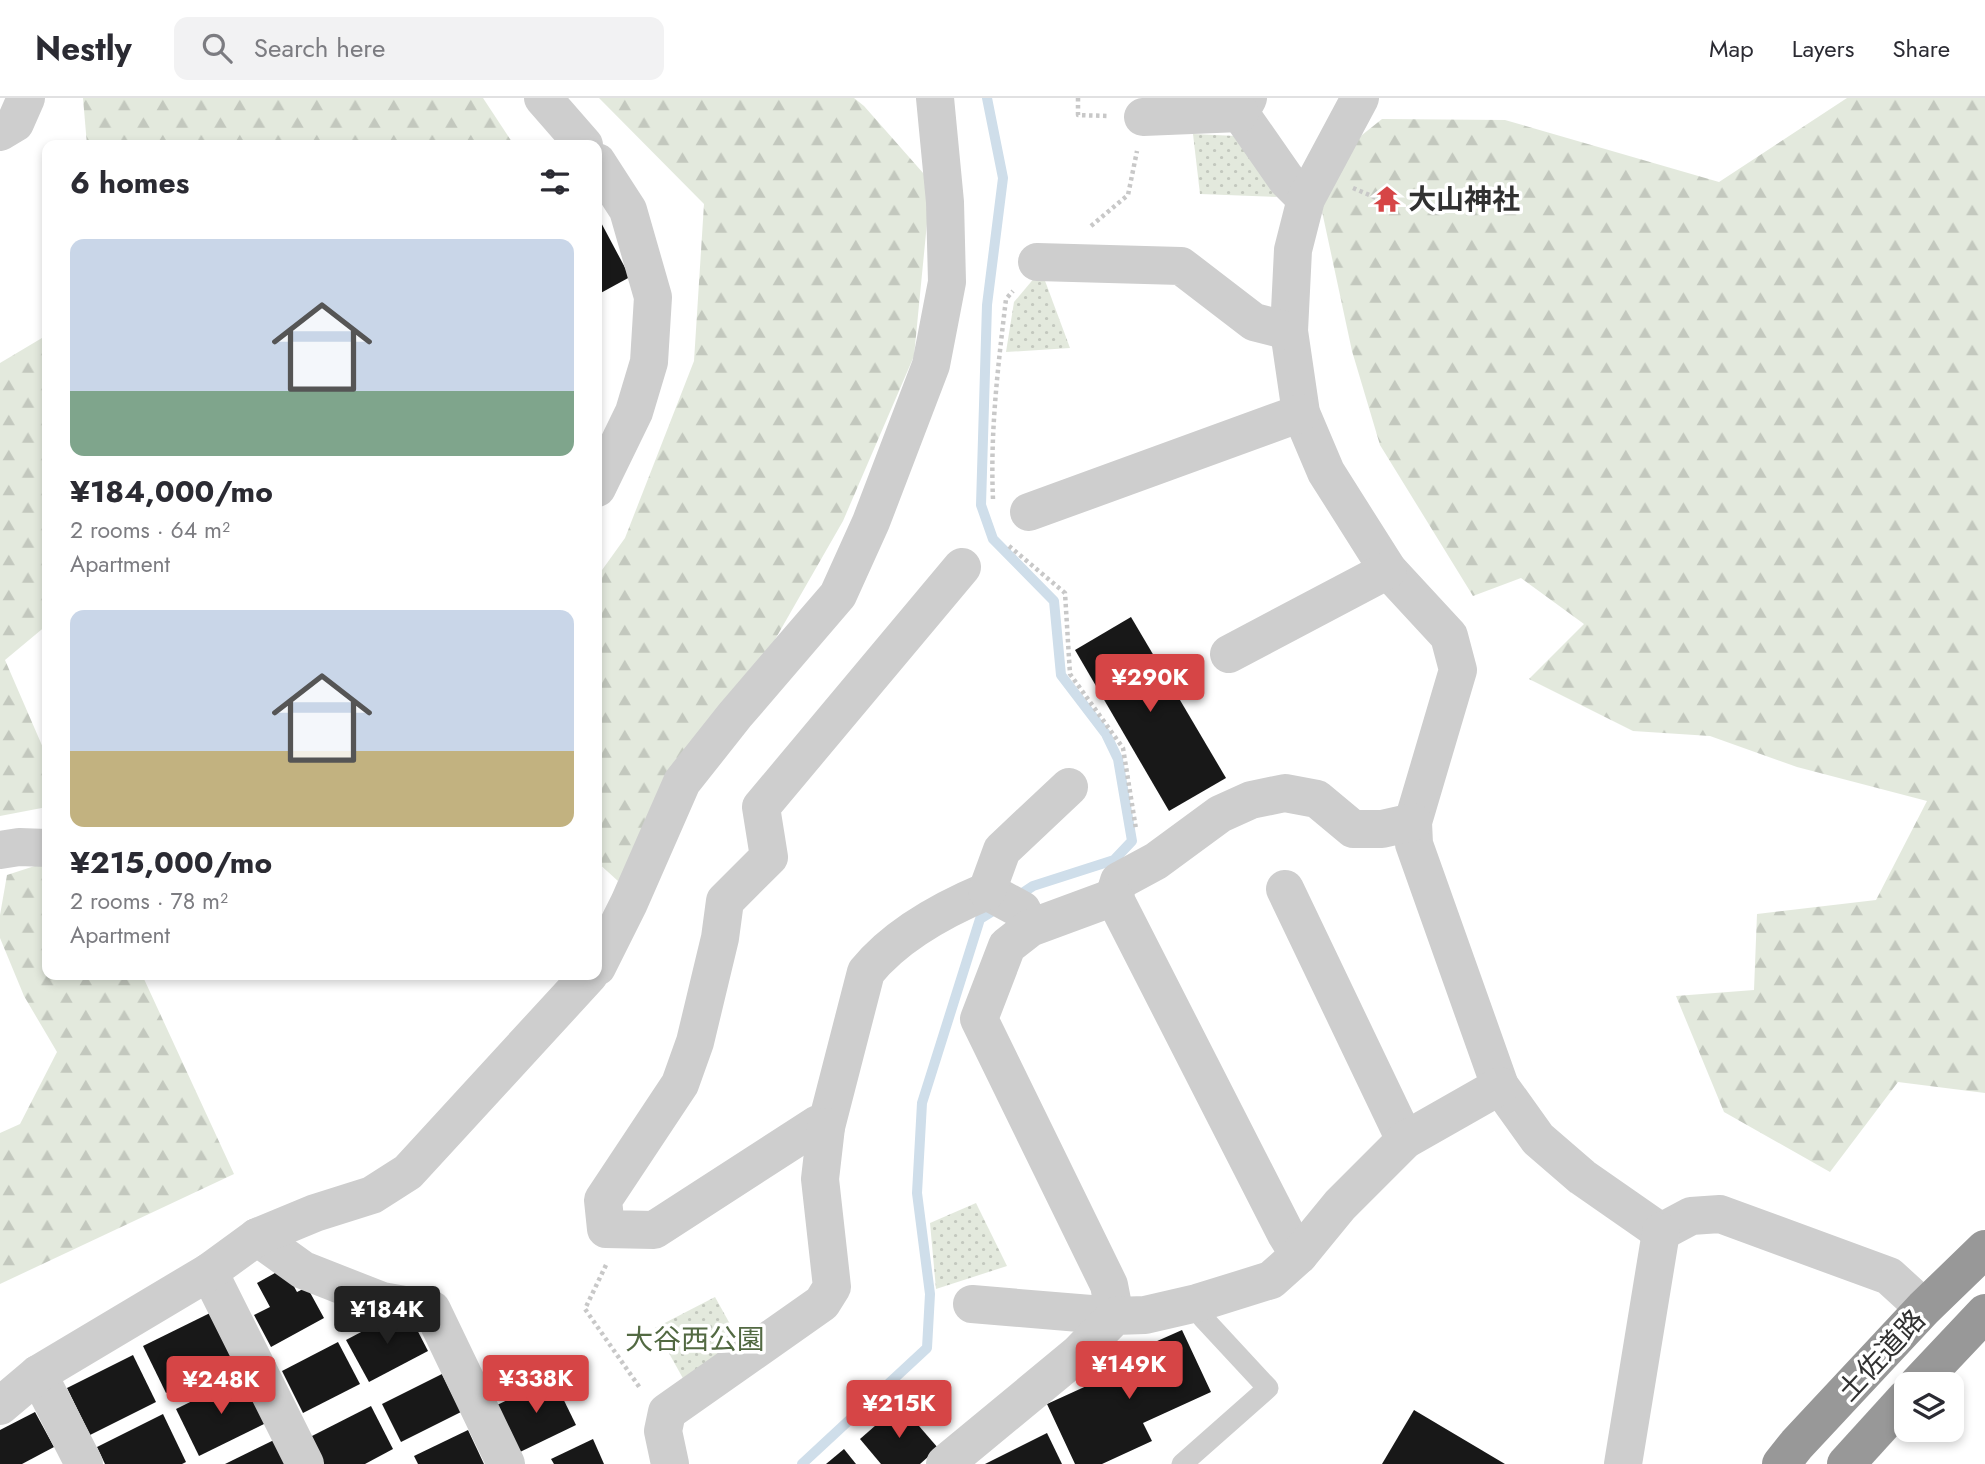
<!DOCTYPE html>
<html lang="en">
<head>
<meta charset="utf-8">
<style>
	body { margin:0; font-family:Jost,"Noto Sans JP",sans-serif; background:#f2f2f3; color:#2b2b33; height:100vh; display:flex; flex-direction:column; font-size:26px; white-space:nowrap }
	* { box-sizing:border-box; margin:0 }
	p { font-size:23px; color:#7c7c81 }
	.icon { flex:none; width:38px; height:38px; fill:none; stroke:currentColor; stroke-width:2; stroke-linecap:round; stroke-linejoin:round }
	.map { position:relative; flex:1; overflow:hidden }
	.panel { position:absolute; left:42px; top:42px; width:560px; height:840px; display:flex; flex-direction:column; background:#fff; border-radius:14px; box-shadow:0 4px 10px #0003 }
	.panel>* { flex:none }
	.buttons { position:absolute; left:1894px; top:1274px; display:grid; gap:14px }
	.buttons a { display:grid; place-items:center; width:70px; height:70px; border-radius:14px; background:#fff; box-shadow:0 4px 10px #0003; font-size:35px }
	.price { position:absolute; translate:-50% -60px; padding:0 16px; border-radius:7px; background:#d64546; color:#fff; font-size:23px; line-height:46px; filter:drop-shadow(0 2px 4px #0008) }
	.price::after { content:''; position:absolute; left:50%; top:42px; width:21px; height:16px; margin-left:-10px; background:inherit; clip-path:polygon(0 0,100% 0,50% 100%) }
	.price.on { background:#222; color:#fff }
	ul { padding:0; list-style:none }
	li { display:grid; align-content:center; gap:14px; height:371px; padding:0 28px }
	li span { display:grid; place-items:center; height:217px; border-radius:14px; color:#555 }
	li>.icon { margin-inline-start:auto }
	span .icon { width:126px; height:126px; fill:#fffc; stroke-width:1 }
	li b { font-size:30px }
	h2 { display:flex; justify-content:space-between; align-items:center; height:84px; padding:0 28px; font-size:30px }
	header { display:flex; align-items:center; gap:42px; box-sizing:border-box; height:98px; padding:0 35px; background:#fff; border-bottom:2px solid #e1e1e2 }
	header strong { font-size:33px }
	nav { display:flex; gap:38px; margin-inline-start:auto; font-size:24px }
	.search { width:490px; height:63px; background:#f2f2f3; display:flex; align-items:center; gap:18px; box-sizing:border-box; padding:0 24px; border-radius:14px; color:#7c7c81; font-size:26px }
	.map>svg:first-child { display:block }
	.forest { fill:url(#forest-firs) }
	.park { fill:url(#park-dots) }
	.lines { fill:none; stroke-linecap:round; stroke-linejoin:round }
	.stream { stroke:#cfdeea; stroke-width:10 }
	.building { fill:#181818 }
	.path { stroke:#c8c8c8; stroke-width:4.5; stroke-dasharray:3.5 3.5; stroke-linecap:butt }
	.lane { stroke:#cecece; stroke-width:21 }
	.street { stroke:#cecece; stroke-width:38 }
	.highway { stroke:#989898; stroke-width:38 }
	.labels { text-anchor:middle; stroke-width:7; stroke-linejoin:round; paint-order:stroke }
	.poi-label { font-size:28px; font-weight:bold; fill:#313131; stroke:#fff; text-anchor:start }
	.park-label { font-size:28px; fill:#526942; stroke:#fff }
	.street-label { font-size:28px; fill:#313131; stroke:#fff }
</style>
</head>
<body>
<header>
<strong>Nestly</strong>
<div class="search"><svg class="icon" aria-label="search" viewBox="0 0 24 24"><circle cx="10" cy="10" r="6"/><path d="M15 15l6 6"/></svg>Search here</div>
<nav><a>Map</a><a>Layers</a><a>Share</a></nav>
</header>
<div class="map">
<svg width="1985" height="1366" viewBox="0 0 1985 1366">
	<defs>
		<pattern id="forest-firs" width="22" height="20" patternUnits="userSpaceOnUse" patternTransform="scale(1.75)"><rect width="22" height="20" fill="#e3e9dd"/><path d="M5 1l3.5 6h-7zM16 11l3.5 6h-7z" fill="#c3c8be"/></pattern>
		<pattern id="park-dots" width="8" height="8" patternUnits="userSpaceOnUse" patternTransform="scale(1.75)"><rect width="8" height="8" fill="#e3e9dd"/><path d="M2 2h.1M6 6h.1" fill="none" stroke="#c3c8be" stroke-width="1.8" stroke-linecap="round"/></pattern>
	</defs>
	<rect width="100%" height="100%" fill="#fff"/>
	<g class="forest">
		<polygon points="83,0 483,0 514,47 87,47"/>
		<polygon points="599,0 854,0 864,8 931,84 914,258 843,423 769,552 618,783 597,764 597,479 625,440 694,263 704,106"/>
		<polygon points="1847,0 1985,0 1985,995 1898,984 1830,1074 1724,1014 1676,898 1754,892 1757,816 1876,802 1927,703 1797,669 1710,638 1633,633 1529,581 1584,526 1521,480 1473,498 1380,347 1352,253 1320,104 1347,49 1382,21 1505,22 1719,84"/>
		<polygon points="47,237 47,527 5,562 47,659 47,709 0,718 0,265"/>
		<polygon points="47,764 47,877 145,877 144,881 234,1076 0,1186 0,1035 20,1026 57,954 24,898 0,840 0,817 7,777"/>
	</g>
	<g class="park">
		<polygon points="1193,36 1237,38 1277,99 1200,96"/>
		<polygon points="1041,172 1070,250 1006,254 1014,204"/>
		<polygon points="976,1105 1007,1168 936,1191 930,1125"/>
		<polygon points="715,1199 740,1244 685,1284 655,1230"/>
	</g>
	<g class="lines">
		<g class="stream">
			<polyline points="987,0 1003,80 987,207 981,407 993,441 1054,503 1061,577 1106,636 1118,661 1132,743 1114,762 1033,788 1015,800"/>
			<polyline points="802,1366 927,1250 930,1196 917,1095 922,1005 980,821 1001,808"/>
		</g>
	</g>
	<g class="building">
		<polygon points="597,117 630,179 597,197"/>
		<polygon points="1131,519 1226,680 1169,713 1075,552"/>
		<polygon points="284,1170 297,1194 307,1189 324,1220 271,1249 254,1217 270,1209 257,1185"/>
		<polygon points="210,1215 233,1262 166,1295 143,1248"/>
		<polygon points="397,1215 410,1218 428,1253 369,1284 346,1242"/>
		<polygon points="1182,1232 1211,1294 1143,1325 1152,1343 1102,1366 1075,1366 1047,1306 1115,1275 1110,1264"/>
		<polygon points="338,1244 360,1286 303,1315 282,1273"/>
		<polygon points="133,1257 156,1304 90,1337 67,1290"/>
		<polygon points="442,1276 461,1314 401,1344 382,1306"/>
		<polygon points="243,1278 266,1325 199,1358 176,1311"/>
		<polygon points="553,1280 576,1327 520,1354 497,1307"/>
		<polygon points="900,1306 938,1350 920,1366 881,1366 860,1341"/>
		<polygon points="371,1308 393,1351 365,1366 324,1366 310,1339"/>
		<polygon points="1414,1312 1505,1366 1382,1366"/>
		<polygon points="35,1314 54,1349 22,1366 0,1366 0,1332"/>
		<polygon points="163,1316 186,1364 182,1366 105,1366 97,1349"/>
		<polygon points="468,1332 484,1366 418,1366 414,1358"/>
		<polygon points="1047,1335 1062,1366 985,1366"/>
		<polygon points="276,1341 288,1366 225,1366"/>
		<polygon points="593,1341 604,1366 554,1366 551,1361"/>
		<polygon points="844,1351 856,1366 826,1366"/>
	</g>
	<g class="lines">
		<g class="path">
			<polyline points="1078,0 1078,17 1107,18"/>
			<polyline points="1353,90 1381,102"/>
			<polyline points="1091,128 1128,97 1137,53"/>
			<path d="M993,401c-3,-67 5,-133 13,-200l7,-8"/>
			<polyline points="1009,448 1065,495 1070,576 1123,650 1136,731"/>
			<polyline points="606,1167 585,1211 640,1290"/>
		</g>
		<polyline class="lane" points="1182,1366 1268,1290 1203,1220 1197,1205"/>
		<g class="street">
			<polyline points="543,0 584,47"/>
			<polyline points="1248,0 1240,15 1286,81 1306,101"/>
			<polyline points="1360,0 1306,101 1293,152 1289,233 1301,315 1326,374 1388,472 1449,538 1458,572 1413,724 1414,746 1500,988 1538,1041 1582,1079 1661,1134"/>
			<polyline points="1143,19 1240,15"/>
			<polyline points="0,34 15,25 26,0"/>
			<polyline points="597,64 628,112 653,199 649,264 634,314 597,390"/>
			<polyline points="1037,164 1181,168 1254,224 1289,233"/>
			<polyline points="1029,414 1301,315"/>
			<path d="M962,469l-201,240 8,50 -44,44 -5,37 -25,104 -15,42 -77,116 3,29 48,1 164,-106 8,3 40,-155c30,-37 78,-63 121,-81l35,19 8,18"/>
			<polyline points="1229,556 1388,472"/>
			<polyline points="0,752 19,749 47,750"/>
			<polyline points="1285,791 1405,1042"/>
			<polyline points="987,793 1002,752 1069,689"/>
			<polyline points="1114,799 1119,783 1156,763 1220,716 1251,702 1285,695 1317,701 1353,731 1382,731 1413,724"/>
			<polyline points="597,869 629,805 682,684 735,617 838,497 871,424 931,267 947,184 945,104 935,0"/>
			<polyline points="1661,1134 1691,1118 1720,1116 1889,1178 1924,1210"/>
			<polyline points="257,1139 303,1172 382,1203 432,1212 506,1366"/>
			<polyline points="209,1174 305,1366"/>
			<polyline points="972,1206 1115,1218 1109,1187 979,921 1007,848 1030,830 1114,799 1286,1136 1299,1157"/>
			<polyline points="38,1276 84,1366"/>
			<polyline points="0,1308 38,1276 209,1174 257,1139 315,1115 372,1097 408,1074 589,877"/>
			<polyline points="670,1366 663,1333 667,1314 822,1205 832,1189 820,1081 826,1029"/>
			<polyline points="945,1366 1078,1256 1115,1218 1145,1217 1197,1205 1271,1182 1299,1157 1340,1107 1405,1042 1500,988"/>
			<polyline points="1623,1366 1661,1134"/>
		</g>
		<g class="highway">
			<polyline points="1918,1286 1985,1215"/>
			<polyline points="1781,1366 1797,1346 1924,1210 1985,1151"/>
			<polyline points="1846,1366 1906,1300"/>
		</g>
	</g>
	<defs>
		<symbol id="temple-bare" viewBox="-9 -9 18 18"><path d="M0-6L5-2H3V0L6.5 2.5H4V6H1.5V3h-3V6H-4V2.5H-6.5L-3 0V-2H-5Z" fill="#d64546" stroke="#fff" stroke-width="2.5" paint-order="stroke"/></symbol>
	</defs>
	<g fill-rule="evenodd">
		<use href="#temple-bare" x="1368" y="82" width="38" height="38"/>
	</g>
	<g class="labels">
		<g class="poi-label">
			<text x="1408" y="111">大山神社</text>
		</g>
		<g class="park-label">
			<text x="695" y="1251">大谷西公園</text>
		</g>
		<g class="street-label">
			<text transform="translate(1881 1257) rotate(-47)" y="10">土佐道路</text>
		</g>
	</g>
</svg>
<div class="buttons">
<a><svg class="icon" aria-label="layers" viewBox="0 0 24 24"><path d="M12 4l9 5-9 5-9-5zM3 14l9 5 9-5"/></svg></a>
</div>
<b class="price" style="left:1150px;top:616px">¥290K</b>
<b class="price on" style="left:387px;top:1248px">¥184K</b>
<b class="price" style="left:1129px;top:1303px">¥149K</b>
<b class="price" style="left:536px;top:1317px">¥338K</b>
<b class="price" style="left:221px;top:1318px">¥248K</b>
<b class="price" style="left:899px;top:1342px">¥215K</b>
<section class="panel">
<h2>6 homes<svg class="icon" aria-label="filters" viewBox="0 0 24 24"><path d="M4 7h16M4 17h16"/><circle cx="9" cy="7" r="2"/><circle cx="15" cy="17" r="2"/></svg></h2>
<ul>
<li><span style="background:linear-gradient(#c9d6e8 70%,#7fa58c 0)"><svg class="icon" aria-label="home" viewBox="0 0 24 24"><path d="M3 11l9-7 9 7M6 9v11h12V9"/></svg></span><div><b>¥184,000/mo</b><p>2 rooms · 64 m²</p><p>Apartment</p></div></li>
<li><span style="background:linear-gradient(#c9d6e8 65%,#c2b280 0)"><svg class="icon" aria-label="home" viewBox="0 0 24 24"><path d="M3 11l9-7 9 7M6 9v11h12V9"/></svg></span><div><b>¥215,000/mo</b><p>2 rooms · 78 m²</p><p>Apartment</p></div></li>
</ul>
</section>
</div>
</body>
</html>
